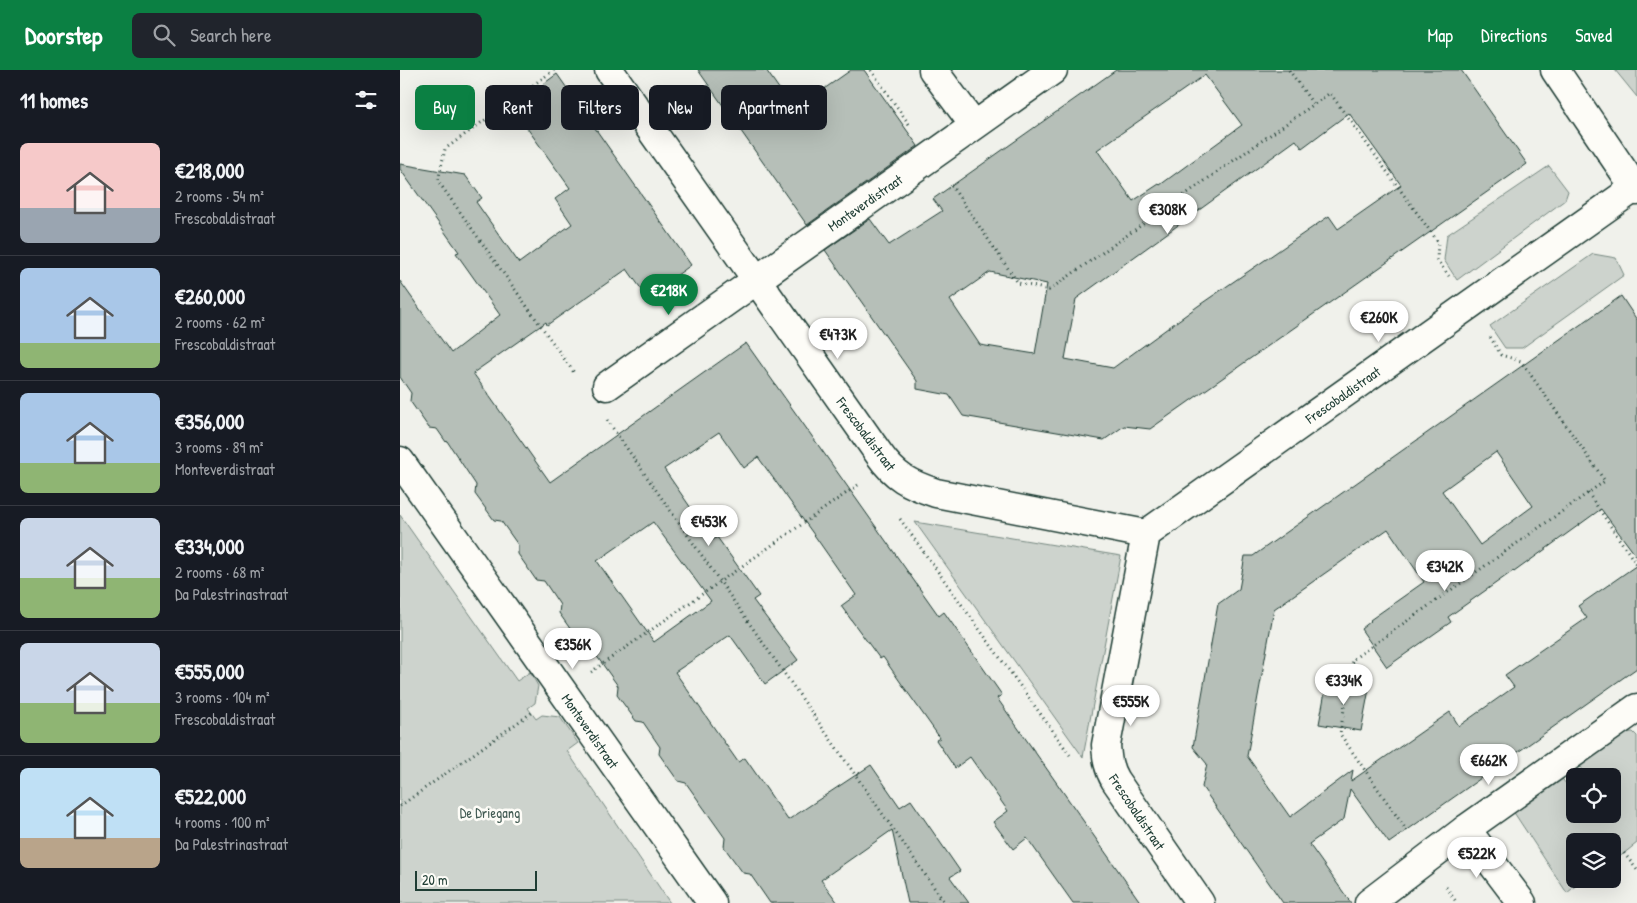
<!DOCTYPE html>
<html lang="en">
<head>
<meta charset="utf-8">
<style>
	body { margin:0; font-family:"Patrick Hand",sans-serif; background:#20242c; color:#f1f3f6; height:100vh; display:flex; flex-direction:column; font-size:19px; white-space:nowrap }
	* { box-sizing:border-box; margin:0 }
	p { font-size:16px; color:#9ea1a6 }
	.icon { flex:none; width:28px; height:28px; fill:none; stroke:currentColor; stroke-width:2; stroke-linecap:round; stroke-linejoin:round }
	.map { position:relative; flex:1; overflow:hidden }
	.panel { display:flex; flex-direction:column; background:#171b24; width:400px }
	.panel>* { flex:none }
	.top-card { position:absolute; left:15px; top:15px; width:475px; height:45px; display:flex; gap:10px }
	.controls { position:absolute; left:1166px; top:698px; display:grid; gap:10px }
	.controls a { display:grid; place-items:center; width:55px; height:55px; border-radius:8px; background:#171b24; box-shadow:0 5px 20px #0002; font-size:25px }
	.scale { position:absolute; left:15px; bottom:12px; width:122px; box-sizing:border-box; padding-left:5px; border:2px solid #1f3d34; border-top:0; font-size:14px; line-height:18px; white-space:nowrap; color:#1f3d34; -webkit-text-stroke:4px #fdfcf7; paint-order:stroke }
	.price { position:absolute; translate:-50% -42px; padding:0 11px; border-radius:18px; background:#fff; color:#222; font-size:16px; line-height:32px; filter:drop-shadow(0 1px 2px #0008) }
	.price::after { content:''; position:absolute; left:50%; top:30px; width:15px; height:11px; margin-left:-8px; background:inherit; clip-path:polygon(0 0,100% 0,50% 100%) }
	.price.current { background:#0b8043; color:#fff }
	ul { padding:0; list-style:none }
	li { display:flex; align-items:center; gap:15px; height:125px; padding:0 20px }
	li+li { border-top:1px solid #363941 }
	li span { display:grid; place-items:center; flex:none; width:140px; height:100px; border-radius:8px; color:#555 }
	li>.icon { margin-inline-start:auto }
	span .icon { width:60px; height:60px; fill:#fffc; stroke-width:1 }
	li b { font-size:21px }
	h2 { display:flex; justify-content:space-between; align-items:center; height:60px; padding:0 20px; font-size:21px }
	.tag { padding:0 18px; border-radius:8px; background:#171b24; box-shadow:0 5px 20px #0002; font-size:18px; line-height:45px }
	.tag.current { background:#0b8043; color:#fff }
	header { display:flex; align-items:center; gap:30px; box-sizing:border-box; height:70px; padding:0 25px; background:#0b8043; color:#fff }
	header strong { font-size:24px }
	nav { display:flex; gap:28px; margin-inline-start:auto; font-size:18px }
	.search { width:350px; height:45px; background:#20242c; display:flex; align-items:center; gap:12px; box-sizing:border-box; padding:0 18px; border-radius:8px; color:#9ea1a6; font-size:19px }
	main { display:flex; flex:1; min-height:0 }
	.map>svg:first-child { display:block }
	.green { fill:#cdd3cd; stroke:#768880 }
	.building { fill:#b6bfb8; stroke:#1f3d34; fill-rule:evenodd }
	.lines { fill:none; stroke-linecap:round; stroke-linejoin:round }
	.minor-casing { stroke:#1f3d34; stroke-width:31 }
	.path { stroke:#1f3d34; stroke-width:3; stroke-dasharray:1 4; stroke-linecap:butt }
	.minor { stroke:#fdfcf7; stroke-width:28 }
	.labels { text-anchor:middle; stroke-width:5; stroke-linejoin:round; paint-order:stroke }
	.street-label { font-size:14px; fill:#1f3d34; stroke:#fdfcf7 }
	.park-label { font-size:14px; fill:#425b53; stroke:#fdfcf7 }
</style>
</head>
<body>
<header>
<strong>Doorstep</strong>
<div class="search"><svg class="icon" aria-label="search" viewBox="0 0 24 24"><circle cx="10" cy="10" r="6"/><path d="M15 15l6 6"/></svg>Search here</div>
<nav><a>Map</a><a>Directions</a><a>Saved</a></nav>
</header>
<main>
<section class="panel">
<h2>11 homes<svg class="icon" aria-label="filters" viewBox="0 0 24 24"><path d="M4 7h16M4 17h16"/><circle cx="9" cy="7" r="2"/><circle cx="15" cy="17" r="2"/></svg></h2>
<ul>
<li><span style="background:linear-gradient(#f6c9c9 65%,#9aa5b1 0)"><svg class="icon" aria-label="home" viewBox="0 0 24 24"><path d="M3 11l9-7 9 7M6 9v11h12V9"/></svg></span><div><b>€218,000</b><p>2 rooms · 54 m²</p><p>Frescobaldistraat</p></div></li>
<li><span style="background:linear-gradient(#a9c7e8 75%,#8fb573 0)"><svg class="icon" aria-label="home" viewBox="0 0 24 24"><path d="M3 11l9-7 9 7M6 9v11h12V9"/></svg></span><div><b>€260,000</b><p>2 rooms · 62 m²</p><p>Frescobaldistraat</p></div></li>
<li><span style="background:linear-gradient(#a9c7e8 70%,#8fb573 0)"><svg class="icon" aria-label="home" viewBox="0 0 24 24"><path d="M3 11l9-7 9 7M6 9v11h12V9"/></svg></span><div><b>€356,000</b><p>3 rooms · 89 m²</p><p>Monteverdistraat</p></div></li>
<li><span style="background:linear-gradient(#c9d6e8 60%,#8fb573 0)"><svg class="icon" aria-label="home" viewBox="0 0 24 24"><path d="M3 11l9-7 9 7M6 9v11h12V9"/></svg></span><div><b>€334,000</b><p>2 rooms · 68 m²</p><p>Da Palestrinastraat</p></div></li>
<li><span style="background:linear-gradient(#c9d6e8 60%,#8fb573 0)"><svg class="icon" aria-label="home" viewBox="0 0 24 24"><path d="M3 11l9-7 9 7M6 9v11h12V9"/></svg></span><div><b>€555,000</b><p>3 rooms · 104 m²</p><p>Frescobaldistraat</p></div></li>
<li><span style="background:linear-gradient(#bfe0f5 70%,#b9a48a 0)"><svg class="icon" aria-label="home" viewBox="0 0 24 24"><path d="M3 11l9-7 9 7M6 9v11h12V9"/></svg></span><div><b>€522,000</b><p>4 rooms · 100 m²</p><p>Da Palestrinastraat</p></div></li>
</ul>
</section>
<div class="map">
<svg width="1237" height="833" viewBox="0 0 1237 833">
	<rect width="100%" height="100%" fill="#f0f1eb"/>
	<filter id="ink" filterUnits="userSpaceOnUse"><feTurbulence type="fractalNoise" baseFrequency=".02" numOctaves="2"/><feDisplacementMap in="SourceGraphic" scale="10" xChannelSelector="R" yChannelSelector="G"/><feConvolveMatrix kernelMatrix="1 2 1 2 8 2 1 2 1" color-interpolation-filters="sRGB"/></filter>
	<g filter="url(#ink)">
		<g class="green">
			<polygon points="1215,0 1237,0 1237,27"/>
			<polygon points="1149,96 1168,121 1165,130 1057,210 1044,190 1047,165"/>
			<polygon points="1193,184 1216,188 1224,205 1122,278 1105,278 1090,256"/>
			<polygon points="0,445 117,611 130,602 138,616 135,633 128,638 136,649 142,645 160,647 178,673 167,681 270,833 0,833"/>
			<polygon points="515,452 721,486 683,687"/>
			<polygon points="1233,662 1237,666 1237,773 1213,792 1212,771 1175,771 1175,809 1184,809 1167,823 1111,738 1159,705 1175,725 1175,744 1212,744 1212,706 1188,706 1177,692 1220,663"/>
		</g>
		<g class="building">
			<polygon points="298,0 366,0 394,40 451,0 464,0 518,76 407,155"/>
			<path d="M716,0h345l66,94 -377,265 -26,-3 -20,14 -141,-24 -14,-21 -32,-6v-8l-92,-131 45,-31 19,26 53,-34 -9,-12zM805,5l37,50 -82,60 -1,-1 -26,17 -36,-51zM949,43l52,72 -63,44 -9,-13 -131,90 -85,62 -48,-9 11,-60 220,-159 6,8zM590,202l57,12 -12,70 -55,-9 -30,-45z"/>
			<path d="M157,4l134,191 -44,32 -20,-28 -80,56 -1,-3 -73,51 34,48 43,61 196,-139 193,273 5,-4 58,83 -5,3 144,205h-68l-46,-65 -14,11 -20,-27 15,-11 -38,-54 -15,11 -19,-28 4,-2 -39,-55 -18,-26 -3,2 -39,-53 15,-11 -39,-56 -59,-82 -14,11 -25,-36 -55,37 49,71 4,-3 42,59 -6,4 45,60 -33,24 -35,-49 -55,37 63,90 7,-4 43,62 83,-55 29,42 11,-7 49,71 -10,6 19,26h-61l-16,-73 -71,50 17,23h-68l-20,-29 -7,-1 -19,-26 1,-9 -39,-55 -8,-2 -19,-27 1,-7 -17,-25 -7,-1 -19,-26 1,-9 -32,-45 -8,-1 -19,-27 1,-8 -16,-24 -8,-1 -18,-26v-9l-17,-24 -7,-1 -19,-26 1,-9 -29,-44 -1,1 -9,-13 -8,-1 -19,-27 1,-8 -11,-16v-96l51,72 49,-38 -44,-62 3,-1 -59,-83v-5l65,11 17,23 -6,4 43,61 53,-39 -17,-25 15,-11 -58,-81zM253,452l58,79 -57,41 -57,-81z"/>
			<path d="M1221,226l16,24v237l-36,-48 -87,63 -1,-1 -65,46 3,5 -64,45 -26,-38 10,-8 -1,-1 54,-38 -36,-53 -114,80 -27,147 43,61 63,-47 -2,11 99,-69 9,14 55,-39 -9,-12 82,-57 -9,-12 59,-41v103l-248,175 -39,-54 -6,30 -35,25 42,59h-68l-81,-116 5,-23 -14,-17 25,-143 21,-15 6,-33h8zM1096,382l37,54 -53,39 -38,-54z"/>
			<polygon points="927,611 969,619 961,661 919,654"/>
		</g>
		<g class="lines">
			<defs>
				<g id="minor">
					<path d="M209,0l270,384c16,23 30,30 57,39l210,41"/>
					<polyline points="533,0 574,55"/>
					<polyline points="1155,0 1237,121"/>
					<polyline points="207,316 653,0"/>
					<polyline points="0,391 312,833"/>
					<polyline points="1066,759 1122,833"/>
					<path d="M800,833l-85,-123c-7,-12 -8,-21 -9,-35l40,-211 491,-348"/>
					<polyline points="969,833 1066,759 1237,638"/>
				</g>
			</defs>
			<use href="#minor" class="minor-casing"/>
			<g class="path">
				<polyline points="154,0 45,79 38,111 175,304"/>
				<polyline points="471,0 511,57"/>
				<polyline points="889,0 913,34"/>
				<polyline points="551,115 618,213 649,220 930,23 1038,172 1037,190 1049,206"/>
				<polyline points="207,350 545,833"/>
				<polyline points="1188,423 1237,495"/>
				<polyline points="500,449 670,685"/>
				<polyline points="191,602 458,415"/>
				<polyline points="0,736 134,641"/>
				<polyline points="1007,761 940,664 952,590 1205,411 1121,291 1101,285 1089,265"/>
				<polyline points="1224,783 1237,800"/>
				<polyline points="1046,817 1057,833"/>
				<polyline points="538,833 539,825"/>
			</g>
			<use href="#minor" class="minor"/>
		</g>
	</g>
	<g class="labels">
		<g class="street-label">
			<text transform="translate(465 133) rotate(-35)" y="5">Monteverdistraat</text>
			<text transform="translate(943 325) rotate(-35)" y="5">Frescobaldistraat</text>
			<text transform="translate(466 364) rotate(53)" y="5">Frescobaldistraat</text>
			<text transform="translate(190 661) rotate(55)" y="5">Monteverdistraat</text>
			<text transform="translate(737 742) rotate(56)" y="5">Frescobaldistraat</text>
		</g>
		<g class="park-label">
			<text x="90" y="748">De Driegang</text>
		</g>
	</g>
</svg>
<div class="controls">
<a><svg class="icon" aria-label="locate" viewBox="0 0 24 24"><circle cx="12" cy="12" r="6"/><path d="M12 2v4M12 18v4M2 12h4M18 12h4"/></svg></a>
<a><svg class="icon" aria-label="layers" viewBox="0 0 24 24"><path d="M12 4l9 5-9 5-9-5zM3 14l9 5 9-5"/></svg></a>
</div>
<div class="scale">20 m</div>
<b class="price" style="left:768px;top:165px">€308K</b>
<b class="price current" style="left:269px;top:246px">€218K</b>
<b class="price" style="left:979px;top:273px">€260K</b>
<b class="price" style="left:438px;top:290px">€473K</b>
<b class="price" style="left:309px;top:477px">€453K</b>
<b class="price" style="left:1045px;top:522px">€342K</b>
<b class="price" style="left:173px;top:600px">€356K</b>
<b class="price" style="left:944px;top:636px">€334K</b>
<b class="price" style="left:731px;top:657px">€555K</b>
<b class="price" style="left:1089px;top:716px">€662K</b>
<b class="price" style="left:1077px;top:809px">€522K</b>
<div class="top-card">
<a class="tag current">Buy</a>
<a class="tag">Rent</a>
<a class="tag">Filters</a>
<a class="tag">New</a>
<a class="tag">Apartment</a>
</div>
</div>
</main>
</body>
</html>
